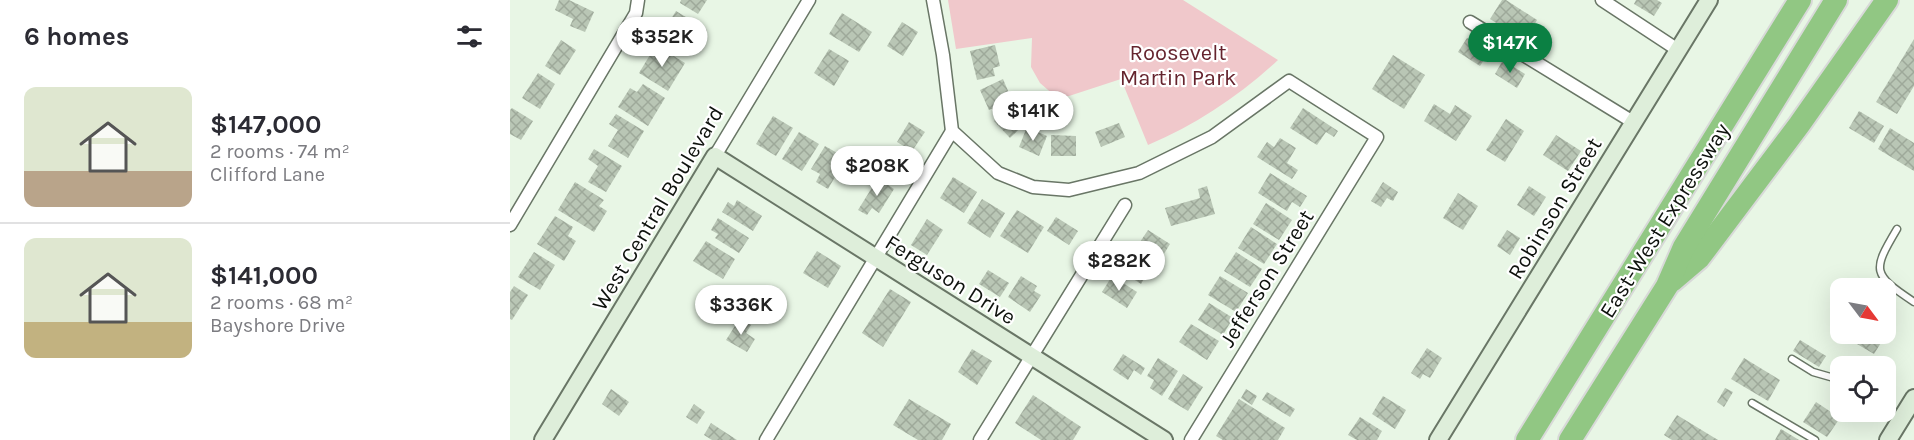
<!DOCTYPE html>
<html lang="en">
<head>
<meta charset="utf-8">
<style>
	body { margin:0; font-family:Karla,sans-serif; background:#f7f7f7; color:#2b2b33; height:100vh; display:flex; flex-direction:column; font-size:22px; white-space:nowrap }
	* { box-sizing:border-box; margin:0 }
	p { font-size:20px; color:#7c7c81 }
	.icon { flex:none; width:33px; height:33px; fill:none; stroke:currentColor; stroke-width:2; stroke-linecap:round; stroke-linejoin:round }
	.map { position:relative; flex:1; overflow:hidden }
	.side { display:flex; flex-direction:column; background:#fff; width:510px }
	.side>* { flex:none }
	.needle { width:39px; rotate:122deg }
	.controls { position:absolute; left:1320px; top:278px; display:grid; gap:12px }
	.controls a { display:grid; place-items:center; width:66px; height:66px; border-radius:12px; background:#fff; box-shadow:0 6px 24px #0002; font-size:30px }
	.price { position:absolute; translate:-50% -51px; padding:0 14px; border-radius:21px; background:#fff; color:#222; font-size:20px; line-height:39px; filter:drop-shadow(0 2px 3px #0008) }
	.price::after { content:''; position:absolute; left:50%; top:36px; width:18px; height:14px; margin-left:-9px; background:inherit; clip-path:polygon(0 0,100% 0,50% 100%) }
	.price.active { background:#0b8043; color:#fff }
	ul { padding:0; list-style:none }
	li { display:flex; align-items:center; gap:18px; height:150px; padding:0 24px }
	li+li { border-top:2px solid #e1e1e2 }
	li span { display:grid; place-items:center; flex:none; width:168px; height:120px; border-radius:12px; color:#555 }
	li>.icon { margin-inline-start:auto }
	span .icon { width:72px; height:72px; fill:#fffc; stroke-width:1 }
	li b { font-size:26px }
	h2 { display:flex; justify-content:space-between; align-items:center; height:72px; padding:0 24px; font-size:26px }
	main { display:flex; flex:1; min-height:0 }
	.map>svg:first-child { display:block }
	.green { fill:#f0c8cb }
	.building { fill:url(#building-cross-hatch) }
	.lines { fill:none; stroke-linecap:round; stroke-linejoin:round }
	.lane-casing { stroke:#697666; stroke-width:9 }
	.street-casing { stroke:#697666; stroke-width:15 }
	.secondary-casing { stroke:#697666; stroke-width:20 }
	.highway-casing { stroke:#d8d9d8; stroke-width:26 }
	.lane { stroke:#fff; stroke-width:6 }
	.street { stroke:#fff; stroke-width:12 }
	.secondary { stroke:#deeeda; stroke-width:16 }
	.highway { stroke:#91c783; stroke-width:22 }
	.labels { text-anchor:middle; stroke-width:4.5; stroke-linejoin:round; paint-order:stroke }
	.park-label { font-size:22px; fill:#65242e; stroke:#fff }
	.street-label { font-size:22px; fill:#0e120d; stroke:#fff }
</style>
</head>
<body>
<main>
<section class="side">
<h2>6 homes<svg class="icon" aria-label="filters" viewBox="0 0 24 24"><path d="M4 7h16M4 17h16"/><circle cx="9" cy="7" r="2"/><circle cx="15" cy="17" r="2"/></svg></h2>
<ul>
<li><span style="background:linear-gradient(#dfe7d0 70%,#b9a48a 0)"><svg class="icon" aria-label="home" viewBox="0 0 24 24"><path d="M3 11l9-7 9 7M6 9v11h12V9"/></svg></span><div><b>$147,000</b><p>2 rooms · 74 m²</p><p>Clifford Lane</p></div></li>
<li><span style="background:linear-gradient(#dfe7d0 70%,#c2b280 0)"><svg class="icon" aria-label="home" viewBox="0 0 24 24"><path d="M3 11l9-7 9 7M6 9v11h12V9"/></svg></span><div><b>$141,000</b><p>2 rooms · 68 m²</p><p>Bayshore Drive</p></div></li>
</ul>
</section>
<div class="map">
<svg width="1404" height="440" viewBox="0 0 1404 440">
	<defs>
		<pattern id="building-cross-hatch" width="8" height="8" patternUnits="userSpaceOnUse" patternTransform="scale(1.5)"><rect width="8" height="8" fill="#b9c6b5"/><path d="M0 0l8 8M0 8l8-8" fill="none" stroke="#9ea99a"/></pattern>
	</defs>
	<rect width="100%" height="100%" fill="#e8f6e5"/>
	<path class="green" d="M438,0h235l95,60c-39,36 -81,64 -130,85l-27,-66 -52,17h-14l-15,-13 -9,-16 1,-29 -76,11z"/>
	<g class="building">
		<polygon points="49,0 59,0 84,12 75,32 60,26 63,19 45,10"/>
		<polygon points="171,0 197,0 188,14 170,3"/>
		<polygon points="992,0 996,0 1027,20 1015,41 980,19"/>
		<polygon points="1126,0 1147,0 1152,3 1144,16 1124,4"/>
		<polygon points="166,11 197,30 180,56 158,42 169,24 161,19"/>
		<polygon points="332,13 362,32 349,52 319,34"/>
		<polygon points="392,22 408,32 393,56 377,46"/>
		<polygon points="957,38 979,52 970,66 948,52"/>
		<polygon points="1404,39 1404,86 1387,114 1366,102"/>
		<polygon points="51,40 66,50 50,75 35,66"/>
		<polygon points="146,45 175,63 158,91 129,73"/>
		<polygon points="485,45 490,66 483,68 485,76 467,80 460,51"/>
		<polygon points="319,49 339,61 324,86 304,73"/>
		<polygon points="883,55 915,75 894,109 862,89"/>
		<polygon points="993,60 1015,74 1007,88 985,74"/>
		<polygon points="28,73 45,84 30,109 12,98"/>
		<polygon points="493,79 499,93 491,97 494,104 479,110 470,90"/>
		<polygon points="133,84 155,98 138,126 108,107 120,88 127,92"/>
		<polygon points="504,102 520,119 500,138 484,121"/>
		<polygon points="924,104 940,114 945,105 962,116 946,141 914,121"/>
		<polygon points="2,108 23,121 11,140 0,134 0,110"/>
		<polygon points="793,108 828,131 824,137 816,132 807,145 780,128"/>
		<polygon points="1349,111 1374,126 1364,143 1339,128"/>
		<polygon points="106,114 134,131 118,158 98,146 108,130 99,124"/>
		<polygon points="263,116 283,128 266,156 246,144"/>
		<polygon points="996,119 1014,131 995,162 976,150"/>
		<polygon points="399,122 415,132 402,151 387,142"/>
		<polygon points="609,123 615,137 591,147 585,132"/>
		<polygon points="517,127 537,136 529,156 509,147"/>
		<polygon points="1380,128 1404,143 1404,171 1368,149"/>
		<polygon points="289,132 309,144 292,171 272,159"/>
		<polygon points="541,135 566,136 566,156 541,156"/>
		<polygon points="1046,135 1071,151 1058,171 1033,155"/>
		<polygon points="770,138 786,148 777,163 788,170 782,179 747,157 757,142 764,147"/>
		<polygon points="315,146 336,158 318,189 306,182 310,174 301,169"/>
		<polygon points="84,149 112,166 96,192 78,182 88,166 78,159"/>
		<polygon points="760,173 797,196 790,207 782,202 777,211 748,193"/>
		<polygon points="443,177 467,192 454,213 430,198"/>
		<polygon points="368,178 384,189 369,213 362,208 357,215 348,210"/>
		<polygon points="65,182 94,200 89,206 97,211 84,232 48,210"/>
		<polygon points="873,182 888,192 883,201 877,198 871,207 861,201"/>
		<polygon points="697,186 705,214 661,226 655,208 690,198 688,189"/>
		<polygon points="1019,186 1036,197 1024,216 1007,205"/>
		<polygon points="948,193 968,206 953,230 933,218"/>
		<polygon points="472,199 495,213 480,238 457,223"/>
		<polygon points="227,200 252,216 243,231 212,212 218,202 224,206"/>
		<polygon points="756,203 782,220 769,240 743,224"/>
		<polygon points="507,210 534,227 518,253 490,236"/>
		<polygon points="45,216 63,227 58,236 66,241 54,261 27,244"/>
		<polygon points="546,217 568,231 559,245 537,231"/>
		<polygon points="208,218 239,238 229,253 205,238 208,234 201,230"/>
		<polygon points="417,219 433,230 417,255 401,245"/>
		<polygon points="741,227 767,244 754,264 728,248"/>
		<polygon points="638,230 660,244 649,262 626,248"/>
		<polygon points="997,230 1010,238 1000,255 987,246"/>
		<polygon points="196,241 225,259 213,279 183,261"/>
		<polygon points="307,251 331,266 318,288 293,273"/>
		<polygon points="617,251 641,267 631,284 606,268"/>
		<polygon points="24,252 45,265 30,290 8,277"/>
		<polygon points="726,252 752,269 740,287 714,271"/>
		<polygon points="478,270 499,283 490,297 469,284"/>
		<polygon points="511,276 527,286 524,291 531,295 520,312 498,297"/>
		<polygon points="602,276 627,292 617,308 592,292"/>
		<polygon points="710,276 738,293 726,312 698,295"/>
		<polygon points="1330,284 1330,307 1321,301"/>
		<polygon points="4,286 18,295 2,320 0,319 0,292"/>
		<polygon points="380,289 401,302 373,347 352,333"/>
		<polygon points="699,303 723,318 713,335 688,320"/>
		<polygon points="230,318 241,325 236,333 245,339 237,352 216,340"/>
		<polygon points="681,324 709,341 697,360 669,342"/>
		<polygon points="1354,333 1365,333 1364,336 1372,341 1364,354 1347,344"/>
		<polygon points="1290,340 1316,356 1309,367 1283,351"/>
		<polygon points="917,348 932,358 920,378 913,374 910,379 901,373"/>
		<polygon points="462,349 482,361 467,385 448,372"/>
		<polygon points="613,354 635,368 631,375 624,370 618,380 603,370"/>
		<polygon points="648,358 668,371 652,396 640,388 644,380 637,376"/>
		<polygon points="1234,358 1270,380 1258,401 1221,379"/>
		<polygon points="673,374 693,387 678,411 658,399"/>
		<polygon points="1215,388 1223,392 1214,407 1207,402"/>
		<polygon points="101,389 119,402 109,416 92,404"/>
		<polygon points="736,389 747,396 742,405 731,398"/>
		<polygon points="757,392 785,409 780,417 752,400"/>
		<polygon points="523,395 571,427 563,440 531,440 505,423"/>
		<polygon points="873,396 896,410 885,429 862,414"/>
		<polygon points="399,399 441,424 432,440 408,440 383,425"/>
		<polygon points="729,399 775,428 768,440 713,440 706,436"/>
		<polygon points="1328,399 1330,401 1330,411 1342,411 1337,418 1322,408"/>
		<polygon points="1306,402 1330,418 1317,437 1293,422"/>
		<polygon points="184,404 195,412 187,424 176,417"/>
		<polygon points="1167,415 1208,440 1162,440 1154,435"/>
		<polygon points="850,417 872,431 867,440 847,440 838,435"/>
		<polygon points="201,423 227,440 202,440 194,435"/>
		<polygon points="1271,429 1289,440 1265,440"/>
	</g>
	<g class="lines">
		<defs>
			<g id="lane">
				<path d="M1387,229c-25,42 -25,45 17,73"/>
				<polyline points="1282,359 1303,372 1324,378 1330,382"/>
				<polyline points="1242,403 1305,440"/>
				<polyline points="1375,411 1390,421"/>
			</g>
			<g id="street">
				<polyline points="423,0 433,55 442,131 488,173 523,187 559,190 629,173 702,137 779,81 867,137 681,440"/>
				<polyline points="1092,0 1168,50"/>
				<polyline points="960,22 1123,122"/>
				<polyline points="205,156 299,0"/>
				<polyline points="0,225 126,13 128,0"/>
				<polyline points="256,440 442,131"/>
				<polyline points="470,440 615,205"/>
			</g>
			<g id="secondary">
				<polyline points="33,440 205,156 654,440"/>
				<polyline points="928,440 1199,0"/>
				<polyline points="1378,440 1404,398"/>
			</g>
			<g id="highway">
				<polyline points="1162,281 1189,258 1289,125 1377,0"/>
				<polyline points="1017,440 1290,0"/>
				<polyline points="1060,440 1157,286 1174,247 1326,0"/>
			</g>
		</defs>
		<use href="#lane" class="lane-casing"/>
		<use href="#street" class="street-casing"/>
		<use href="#secondary" class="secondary-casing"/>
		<use href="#highway" class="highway-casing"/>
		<use href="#lane" class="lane"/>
		<use href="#street" class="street"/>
		<use href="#secondary" class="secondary"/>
		<use href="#highway" class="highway"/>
	</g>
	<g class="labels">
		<g class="park-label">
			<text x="668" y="60">Roosevelt<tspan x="668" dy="25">Martin Park</tspan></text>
		</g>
		<g class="street-label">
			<text transform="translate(147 208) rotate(-59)" y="8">West Central Boulevard</text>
			<text transform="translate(1044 208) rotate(-59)" y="8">Robinson Street</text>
			<text transform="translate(1154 220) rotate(-58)" y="8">East-West Expressway</text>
			<text transform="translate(756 278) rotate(-58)" y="8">Jefferson Street</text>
			<text transform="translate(441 279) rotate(32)" y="8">Ferguson Drive</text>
		</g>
	</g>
</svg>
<div class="controls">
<a><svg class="needle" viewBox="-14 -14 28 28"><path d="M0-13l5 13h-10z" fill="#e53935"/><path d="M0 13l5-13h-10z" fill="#7c7c81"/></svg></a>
<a><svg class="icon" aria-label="locate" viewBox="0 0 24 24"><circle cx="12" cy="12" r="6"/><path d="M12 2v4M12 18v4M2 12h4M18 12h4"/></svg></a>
</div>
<b class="price" style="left:152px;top:68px">$352K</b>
<b class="price active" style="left:1000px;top:74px">$147K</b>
<b class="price" style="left:523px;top:142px">$141K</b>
<b class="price" style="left:367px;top:197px">$208K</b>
<b class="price" style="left:609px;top:292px">$282K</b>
<b class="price" style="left:231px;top:336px">$336K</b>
</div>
</main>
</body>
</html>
